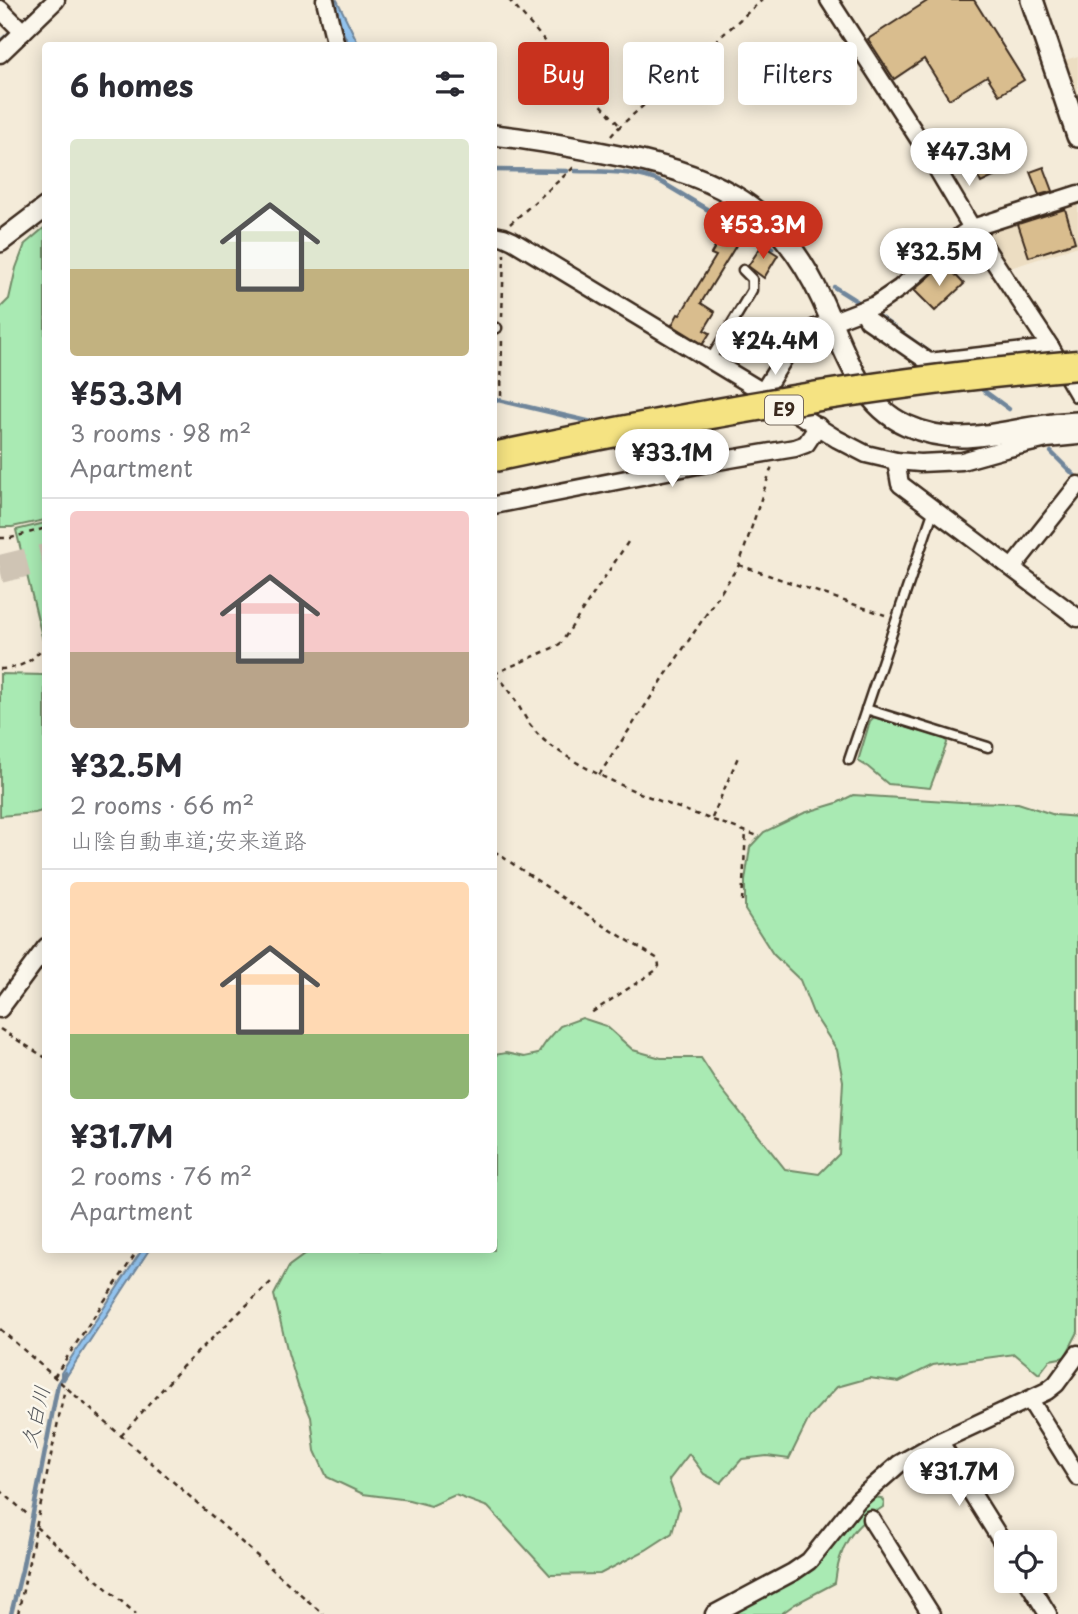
<!DOCTYPE html>
<html lang="en">
<head>
<meta charset="utf-8">
<style>
	body { margin:0; font-family:"Playpen Sans","Klee One",sans-serif; background:#f2f2f3; color:#2b2b33; height:100vh; display:flex; flex-direction:column; font-size:26px; white-space:nowrap }
	* { box-sizing:border-box; margin:0 }
	p { font-size:23px; color:#7c7c81 }
	.icon { flex:none; width:38px; height:38px; fill:none; stroke:currentColor; stroke-width:2; stroke-linecap:round; stroke-linejoin:round }
	.map { position:relative; flex:1; overflow:hidden }
	.sheet { position:absolute; left:42px; top:42px; width:455px; height:1211px; display:flex; flex-direction:column; background:#fff; border-radius:7px; box-shadow:0 4px 18px #0003 }
	.sheet>* { flex:none }
	.hud { position:absolute; left:518px; top:42px; width:455px; height:63px; display:flex; gap:14px }
	.fabs { position:absolute; left:994px; top:1530px; display:grid; gap:14px }
	.fabs a { display:grid; place-items:center; width:63px; height:63px; border-radius:7px; background:#fff; box-shadow:0 4px 18px #0003; font-size:35px }
	.price { position:absolute; translate:-50% -60px; padding:0 16px; border-radius:24px; background:#fff; color:#222; font-size:23px; line-height:46px; filter:drop-shadow(0 2px 4px #0008) }
	.price::after { content:''; position:absolute; left:50%; top:42px; width:21px; height:16px; margin-left:-10px; background:inherit; clip-path:polygon(0 0,100% 0,50% 100%) }
	.price.on { background:#c8321e; color:#fff }
	ul { padding:0; list-style:none }
	li { display:grid; align-content:center; gap:14px; height:371px; padding:0 28px }
	li+li { border-top:2px solid #e1e1e2 }
	li span { display:grid; place-items:center; height:217px; border-radius:7px; color:#555 }
	li>.icon { margin-inline-start:auto }
	span .icon { width:126px; height:126px; fill:#fffc; stroke-width:1 }
	li b { font-size:30px }
	h2 { display:flex; justify-content:space-between; align-items:center; height:84px; padding:0 28px; font-size:30px }
	.pill { padding:0 24px; border-radius:7px; background:#fff; box-shadow:0 4px 18px #0003; font-size:24px; line-height:63px }
	.pill.on { background:#c8321e; color:#fff }
	.map>svg:first-child { display:block }
	.built { fill:#ecddc2 }
	.green { fill:#a9eab3; stroke:#728a68; stroke-width:2 }
	.water { fill:#92c3ee; stroke:#6f869b; stroke-width:2 }
	.lines { fill:none; stroke-linecap:round; stroke-linejoin:round }
	.stream { stroke:#6f869b; stroke-width:4.5 }
	.building { fill:#d9bd8e; stroke:#3b2a1e; stroke-width:2 }
	.motorway-tunnel { stroke:#cfc4b4; stroke-width:28; stroke-dasharray:28 14; stroke-linecap:butt }
	.service-casing { stroke:#3b2a1e; stroke-width:13 }
	.minor-casing { stroke:#3b2a1e; stroke-width:21 }
	.tertiary-casing { stroke:#3b2a1e; stroke-width:24 }
	.secondary-casing { stroke:#3b2a1e; stroke-width:26 }
	.path { stroke:#3b2a1e; stroke-width:2.5; stroke-dasharray:5 5; stroke-linecap:butt }
	.service { stroke:#fbf7ec; stroke-width:8 }
	.minor { stroke:#fbf7ec; stroke-width:16 }
	.tertiary { stroke:#fbf7ec; stroke-width:19 }
	.secondary { stroke:#fbf7ec; stroke-width:21 }
	.motorway-bridge-casing { stroke:#3b2a1e; stroke-width:33; stroke-linecap:butt }
	.motorway-bridge { stroke:#f5e382; stroke-width:28 }
	.labels { text-anchor:middle; stroke-width:5; stroke-linejoin:round; paint-order:stroke }
	.shield { fill:#fbf7ec; stroke:#75685c; stroke-width:2 }
	.shield-label { font-size:18px; font-weight:bold; fill:#3b2a1e }
	.water-label { font-size:21px; font-style:italic; fill:#55585c; stroke:#fbf7ec }
</style>
</head>
<body>
<div class="map">
<svg width="1078" height="1614" viewBox="0 0 1078 1614">
	<rect width="100%" height="100%" fill="#f4ebd9"/>
	<filter id="ink" filterUnits="userSpaceOnUse"><feTurbulence type="fractalNoise" baseFrequency=".0143" numOctaves="2"/><feDisplacementMap in="SourceGraphic" scale="14" xChannelSelector="R" yChannelSelector="G"/><feConvolveMatrix kernelMatrix="1 2 1 2 8 2 1 2 1" color-interpolation-filters="sRGB"/></filter>
	<g filter="url(#ink)">
		<g class="built">
			<polygon points="1078,56 1078,110 1062,61"/>
			<polygon points="1078,198 1078,246 1007,269 982,230"/>
		</g>
		<g class="green">
			<polygon points="45,227 45,520 12,527 0,527 0,308 9,299 16,268 25,244"/>
			<polygon points="45,523 46,523 45,649 16,530"/>
			<polygon points="0,674 45,675 45,810 35,813 0,816"/>
			<polygon points="874,717 946,739 947,743 930,788 888,784 868,767 858,761 870,721"/>
			<polygon points="853,795 962,802 1018,803 1055,815 1078,817 1078,1332 1065,1357 1050,1360 1039,1374 1015,1354 933,1365 899,1382 869,1378 837,1387 810,1416 789,1459 767,1456 742,1459 721,1483 704,1474 689,1454 669,1480 679,1508 672,1533 646,1550 600,1574 550,1575 488,1507 455,1495 431,1506 409,1500 363,1494 327,1477 315,1451 311,1417 298,1386 288,1353 274,1295 289,1266 311,1250 494,1250 494,1055 506,1053 524,1057 538,1054 546,1042 560,1026 582,1018 606,1026 633,1050 661,1058 701,1058 720,1087 785,1169 819,1174 839,1154 843,1081 837,1050 813,1013 800,980 773,954 745,910 745,881 750,847 764,832 804,813 837,803"/>
			<path d="M873,1497l8,1 3,4 -1,5c-31,19 -44,39 -48,76l-40,21 -14,10h-55l36,-20 99,-90z"/>
		</g>
		<g class="water">
			<polygon points="331,0 337,0 359,45 349,45 335,15"/>
			<polygon points="142,1250 149,1250 64,1380 61,1378 61,1373"/>
		</g>
		<g class="lines">
			<g class="stream">
				<polyline points="0,42 45,0"/>
				<polyline points="494,170 567,171"/>
				<path d="M575,171c32,1 59,-1 88,12l109,65"/>
				<polyline points="834,287 858,302"/>
				<polyline points="878,316 935,356"/>
				<polyline points="976,385 1009,409"/>
				<polyline points="494,399 600,424"/>
				<polyline points="620,441 643,466"/>
				<polyline points="1051,452 1076,477"/>
				<polyline points="11,1614 22,1570 58,1384 65,1373"/>
			</g>
		</g>
		<g class="building">
			<polygon points="929,0 974,0 1024,80 999,95 987,76 949,99 924,59 894,79 868,39"/>
			<polygon points="964,144 965,147 973,144 978,158 1005,146 1008,153 1017,149 1023,163 981,183 972,164 951,173 940,153"/>
			<polygon points="1044,167 1053,191 1039,195 1030,172"/>
			<polygon points="1065,209 1075,242 1029,257 1018,224"/>
			<polygon points="728,225 743,234 701,303 715,312 704,330 710,333 703,344 672,325 678,314 680,315 716,256 711,254"/>
			<polygon points="762,245 778,255 764,278 748,266"/>
			<polygon points="948,267 964,284 935,311 914,290 937,270 940,274"/>
		</g>
		<g class="lines">
			<polyline class="motorway-tunnel" points="0,569 46,558"/>
			<defs>
				<g id="service">
					<polyline points="494,328 497,328"/>
					<polyline points="710,360 752,290 752,279 743,270"/>
					<polyline points="866,709 988,747"/>
					<polyline points="849,760 934,509"/>
				</g>
				<g id="minor">
					<polyline points="325,0 336,46"/>
					<polyline points="829,0 924,147 972,228 1051,348 1078,394"/>
					<polyline points="0,9 23,32"/>
					<polyline points="0,54 56,0"/>
					<polyline points="494,235 504,237 513,241 763,392 837,439 866,454 896,461 920,463 962,461 1005,449 1047,439 1078,436"/>
					<polyline points="863,310 868,320 929,362 1051,348"/>
					<polyline points="763,392 787,353 802,338 815,328 875,305 900,288 960,236 972,228 1078,194"/>
					<polyline points="896,461 900,484 1078,618"/>
					<polyline points="494,505 718,461 795,448 806,444 818,426"/>
					<polyline points="1012,568 1078,485"/>
					<polyline points="0,1009 46,947"/>
					<polyline points="1030,1400 1078,1477"/>
					<polyline points="943,1447 1006,1548"/>
					<polyline points="871,1519 931,1614"/>
					<polyline points="1027,1580 1048,1614"/>
					<polyline points="714,1614 793,1572 809,1561 858,1500 899,1464 938,1442 1047,1391 1056,1384 1078,1354"/>
				</g>
				<g id="tertiary">
					<path d="M494,135c37,4 73,11 110,18 104,20 171,45 218,147 20,43 36,104 84,125 51,23 89,7 140,0 11,-2 21,-2 32,-3"/>
					<polyline points="0,242 46,207"/>
				</g>
				<polyline id="secondary" points="1032,0 1078,136"/>
			</defs>
			<use href="#service" class="service-casing"/>
			<use href="#minor" class="minor-casing"/>
			<use href="#tertiary" class="tertiary-casing"/>
			<use href="#secondary" class="secondary-casing"/>
			<g class="path">
				<polyline points="509,0 620,126"/>
				<polyline points="611,136 617,129 762,0"/>
				<polyline points="510,224 572,169 575,165"/>
				<polyline points="502,317 504,254"/>
				<polyline points="501,396 502,338"/>
				<polyline points="0,538 11,538 46,528"/>
				<polyline points="739,565 885,615"/>
				<path d="M0,669c23,-1 33,-8 46,-26"/>
				<polyline points="494,674 555,647 561,643 628,542"/>
				<path d="M494,676c17,8 26,37 38,51 6,9 15,16 24,22 56,40 137,63 202,87"/>
				<polyline points="599,775 739,565 772,466"/>
				<polyline points="712,818 738,757"/>
				<polyline points="494,851 598,922 658,959 659,966 655,971 591,1013"/>
				<polyline points="742,901 746,831"/>
				<polyline points="0,1029 46,1058"/>
				<polyline points="0,1329 323,1614"/>
				<polyline points="54,1377 138,1250"/>
				<polyline points="121,1436 182,1367 272,1281"/>
				<polyline points="0,1490 27,1514"/>
				<polyline points="36,1527 136,1614"/>
				<polyline points="18,1614 65,1388"/>
			</g>
			<use href="#service" class="service"/>
			<use href="#minor" class="minor"/>
			<use href="#tertiary" class="tertiary"/>
			<use href="#secondary" class="secondary"/>
			<defs>
				<path id="motorway-bridge" d="M494,457c192,-41 387,-76 584,-92"/>
			</defs>
			<use href="#motorway-bridge" class="motorway-bridge-casing"/>
			<use href="#motorway-bridge" class="motorway-bridge"/>
		</g>
	</g>
	<g class="labels">
		<rect class="shield" x="765" y="395.5" width="38" height="29" rx="5"/>
		<g class="shield-label">
			<text x="784" y="416">E9</text>
		</g>
		<g class="water-label">
			<text transform="translate(36 1417) rotate(-77)" y="7">久白川</text>
		</g>
	</g>
</svg>
<div class="fabs">
<a><svg class="icon" aria-label="locate" viewBox="0 0 24 24"><circle cx="12" cy="12" r="6"/><path d="M12 2v4M12 18v4M2 12h4M18 12h4"/></svg></a>
</div>
<b class="price" style="left:969px;top:188px">¥47.3M</b>
<b class="price on" style="left:763px;top:261px">¥53.3M</b>
<b class="price" style="left:939px;top:288px">¥32.5M</b>
<b class="price" style="left:775px;top:377px">¥24.4M</b>
<b class="price" style="left:672px;top:489px">¥33.1M</b>
<b class="price" style="left:959px;top:1508px">¥31.7M</b>
<div class="hud">
<a class="pill on">Buy</a>
<a class="pill">Rent</a>
<a class="pill">Filters</a>
</div>
<section class="sheet">
<h2>6 homes<svg class="icon" aria-label="filters" viewBox="0 0 24 24"><path d="M4 7h16M4 17h16"/><circle cx="9" cy="7" r="2"/><circle cx="15" cy="17" r="2"/></svg></h2>
<ul>
<li><span style="background:linear-gradient(#dfe7d0 60%,#c2b280 0)"><svg class="icon" aria-label="home" viewBox="0 0 24 24"><path d="M3 11l9-7 9 7M6 9v11h12V9"/></svg></span><div><b>¥53.3M</b><p>3 rooms · 98 m²</p><p>Apartment</p></div></li>
<li><span style="background:linear-gradient(#f6c9c9 65%,#b9a48a 0)"><svg class="icon" aria-label="home" viewBox="0 0 24 24"><path d="M3 11l9-7 9 7M6 9v11h12V9"/></svg></span><div><b>¥32.5M</b><p>2 rooms · 66 m²</p><p>山陰自動車道;安来道路</p></div></li>
<li><span style="background:linear-gradient(#ffd9b3 70%,#8fb573 0)"><svg class="icon" aria-label="home" viewBox="0 0 24 24"><path d="M3 11l9-7 9 7M6 9v11h12V9"/></svg></span><div><b>¥31.7M</b><p>2 rooms · 76 m²</p><p>Apartment</p></div></li>
</ul>
</section>
</div>
</body>
</html>
